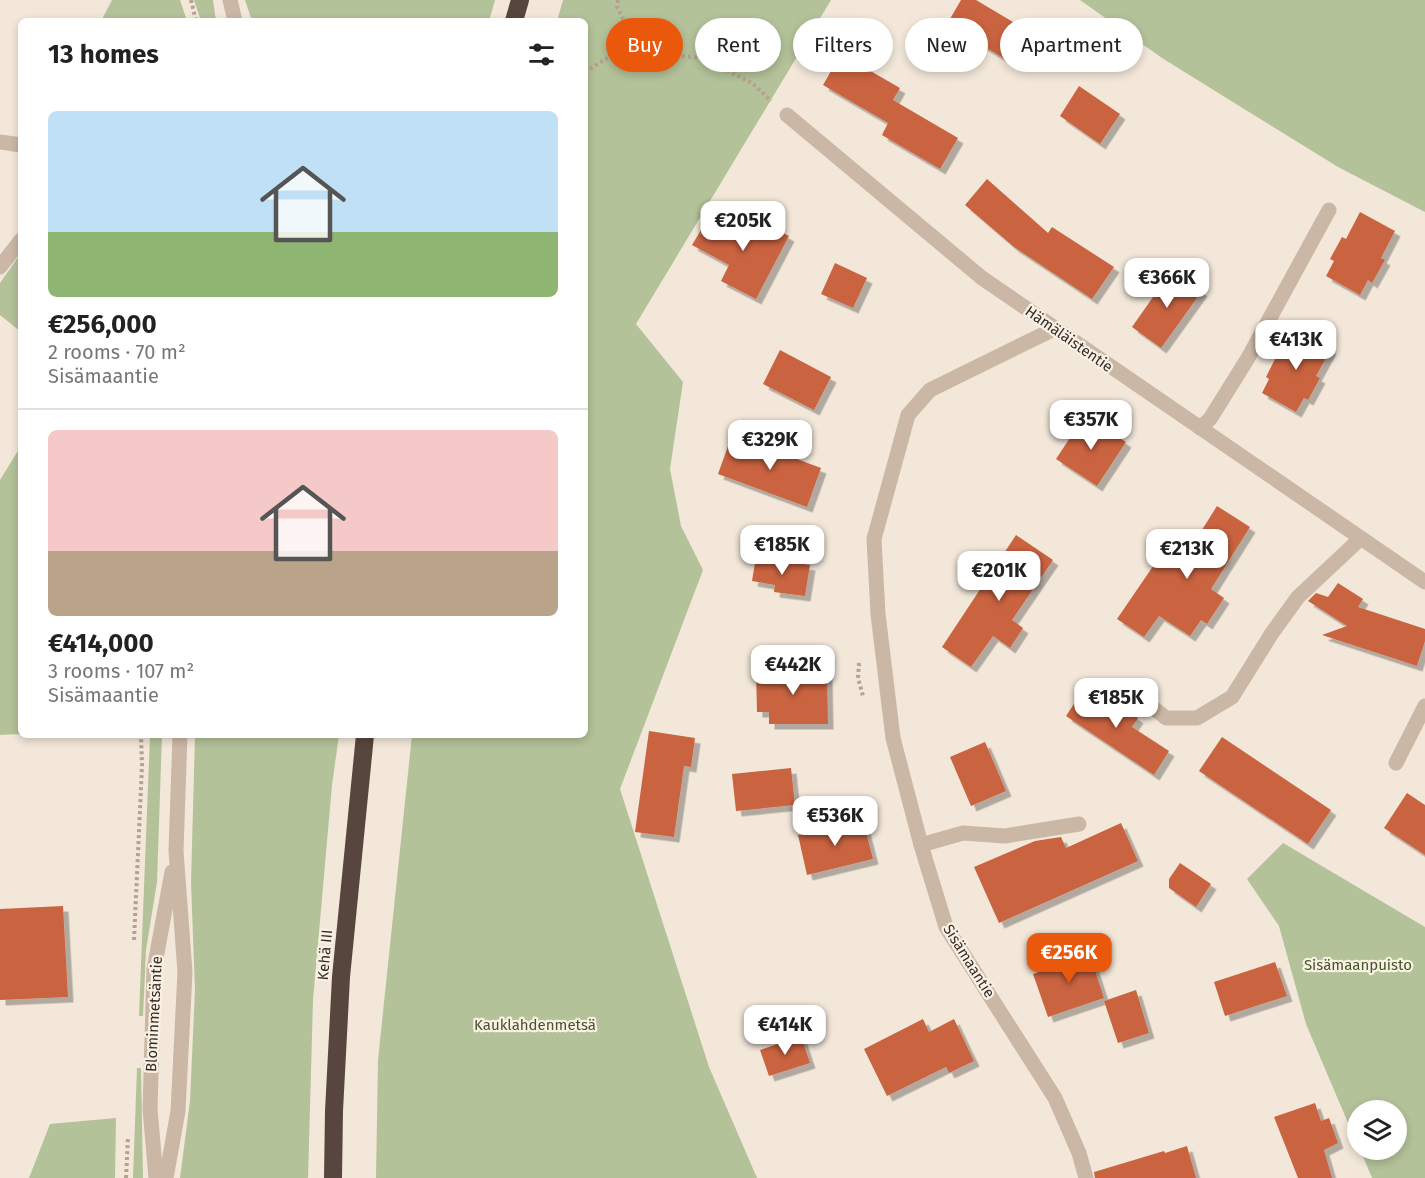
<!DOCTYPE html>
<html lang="en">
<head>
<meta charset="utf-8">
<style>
	body { margin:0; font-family:"Fira Sans",sans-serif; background:#f6f6f6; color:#222; height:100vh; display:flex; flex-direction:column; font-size:22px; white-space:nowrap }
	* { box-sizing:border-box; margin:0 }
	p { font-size:20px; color:#767676 }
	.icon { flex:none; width:33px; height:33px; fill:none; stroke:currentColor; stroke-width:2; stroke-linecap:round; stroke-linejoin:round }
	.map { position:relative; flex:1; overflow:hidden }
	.details { position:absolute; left:18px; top:18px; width:570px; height:720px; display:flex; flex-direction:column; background:#fff; border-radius:9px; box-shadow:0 3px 9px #0003 }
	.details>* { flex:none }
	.guide { position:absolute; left:606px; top:18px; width:570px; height:54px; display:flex; gap:12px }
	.controls { position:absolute; left:1347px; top:1100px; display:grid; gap:12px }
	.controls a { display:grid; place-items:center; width:60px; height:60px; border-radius:50%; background:#fff; box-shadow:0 3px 9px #0003; font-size:30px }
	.price { position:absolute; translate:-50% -51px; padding:0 14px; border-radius:12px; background:#fff; color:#222; font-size:20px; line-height:39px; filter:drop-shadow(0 2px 3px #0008) }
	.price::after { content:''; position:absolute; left:50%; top:36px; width:18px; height:14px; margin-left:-9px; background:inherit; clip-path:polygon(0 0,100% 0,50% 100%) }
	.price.active { background:#ea580c; color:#fff }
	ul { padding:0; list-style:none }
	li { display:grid; align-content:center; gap:12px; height:318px; padding:0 30px }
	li+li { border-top:2px solid #e0e0e0 }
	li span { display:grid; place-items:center; height:186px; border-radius:9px; color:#555 }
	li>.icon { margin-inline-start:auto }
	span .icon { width:108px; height:108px; fill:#fffc; stroke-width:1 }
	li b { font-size:26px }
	h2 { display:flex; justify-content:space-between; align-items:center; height:72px; padding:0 30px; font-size:26px }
	.pill { padding:0 21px; border-radius:27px; background:#fff; box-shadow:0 3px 9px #0003; font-size:21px; line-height:54px }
	.pill.active { background:#ea580c; color:#fff }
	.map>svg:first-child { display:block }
	.green { fill:#b3c299 }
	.building { fill:#ca633f; filter:url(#shadow) }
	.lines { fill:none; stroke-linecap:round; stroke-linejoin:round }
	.path { stroke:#b6a18f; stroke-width:4; stroke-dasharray:3 3; stroke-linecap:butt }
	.minor { stroke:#cbb7a5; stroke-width:15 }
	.highway { stroke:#57463d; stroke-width:18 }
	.labels { text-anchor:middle; stroke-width:4.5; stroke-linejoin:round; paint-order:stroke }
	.street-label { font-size:15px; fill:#362b26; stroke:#faf1e5 }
	.park-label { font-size:15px; fill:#445529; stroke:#faf1e5 }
</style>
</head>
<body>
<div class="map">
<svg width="1425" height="1178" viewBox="0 0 1425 1178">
	<defs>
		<filter id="shadow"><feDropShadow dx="5.5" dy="5.5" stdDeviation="0" flood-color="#0004"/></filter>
	</defs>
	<rect width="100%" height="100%" fill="#f2e7d9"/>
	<g class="green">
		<polygon points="112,0 180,0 187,21 101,21"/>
		<polygon points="194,0 213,0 216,21 201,21"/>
		<polygon points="245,0 495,0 489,21 252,21"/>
		<polygon points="563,0 831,0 636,324 683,382 670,469 681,526 703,570 620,789 709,1067 757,1178 376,1178 378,1060 412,735 585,735 585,21 557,21"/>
		<polygon points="1080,0 1425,0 1425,212 1338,167 1162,58"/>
		<polygon points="21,253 21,332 0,315 0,283"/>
		<polygon points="21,446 21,734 0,735 0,480"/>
		<polygon points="150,735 162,735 157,882 146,950 143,1016 139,1016"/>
		<polygon points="195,735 339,735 332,785 313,1000 308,1178 180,1178 190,1101 195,990 191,883"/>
		<polygon points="1283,843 1425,927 1425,1178 1372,1178 1360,1149 1396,1149 1396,1110 1358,1110 1357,1144 1306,1024 1279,926 1247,879"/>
		<polygon points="137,1068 141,1068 143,1178 133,1178"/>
		<polygon points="116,1118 115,1178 29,1178 50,1124"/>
	</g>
	<g class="building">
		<polygon points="961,0 976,0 1023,28 1005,59 947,24"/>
		<polygon points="841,54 900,88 893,100 958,138 940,169 882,135 888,123 823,85"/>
		<polygon points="1079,86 1120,114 1100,144 1060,116"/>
		<polygon points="987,179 1048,233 1052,227 1114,267 1092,299 1014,247 965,205"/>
		<polygon points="1360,212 1395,231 1381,258 1385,260 1372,283 1368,280 1360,295 1326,276 1334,261 1330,259 1342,237 1346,239"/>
		<polygon points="710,215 744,236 754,218 789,236 756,299 721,281 729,265 692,245"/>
		<polygon points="835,263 867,278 853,308 821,294"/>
		<polygon points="1172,270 1202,291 1161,348 1132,327"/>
		<polygon points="1296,330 1331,349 1316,376 1320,378 1308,400 1304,398 1296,412 1262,393 1269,379 1266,377 1277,355 1281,357"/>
		<polygon points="780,350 831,377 814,410 763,384"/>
		<polygon points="1085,415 1126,442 1097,486 1056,459"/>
		<polygon points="732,435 821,468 807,507 718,474"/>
		<polygon points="1217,506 1250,527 1211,589 1224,598 1207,624 1201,620 1190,636 1159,616 1144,637 1117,619 1160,556 1178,568"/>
		<polygon points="1016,535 1053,560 1012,620 1023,628 1010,648 993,636 971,667 942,647"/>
		<polygon points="756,557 810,565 805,596 774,592 775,585 752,581"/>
		<polygon points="1338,583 1363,599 1358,607 1425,629 1425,641 1417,666 1322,635 1347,626 1308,601 1316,593 1328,597"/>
		<polygon points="827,670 828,724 769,724 769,712 757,712 756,671"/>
		<polygon points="1087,684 1138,718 1132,727 1169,751 1154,775 1066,716"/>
		<polygon points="649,731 695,738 691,767 684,766 674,837 635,832"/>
		<polygon points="1222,737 1331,810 1308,844 1199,771"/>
		<polygon points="985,742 1006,791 971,806 950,757"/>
		<polygon points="791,768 795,805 736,811 732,774"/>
		<polygon points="1407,793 1425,805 1425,855 1384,828"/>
		<polygon points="863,820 873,859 807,875 798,835"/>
		<polygon points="1121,823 1138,861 999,923 974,867 1035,841 1061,837 1066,848"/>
		<polygon points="1180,863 1211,884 1196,907 1169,888 1169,879"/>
		<polygon points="63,906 68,997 0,1000 0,909"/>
		<polygon points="1088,949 1104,998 1048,1017 1033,974 1054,967 1052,961"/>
		<polygon points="1275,962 1287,996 1225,1016 1214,982"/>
		<polygon points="1136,990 1149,1033 1118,1043 1104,1001"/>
		<polygon points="923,1019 929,1032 954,1019 974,1061 949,1073 946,1067 887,1096 864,1049"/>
		<polygon points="801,1036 810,1063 769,1076 760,1050"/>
		<polygon points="1315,1103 1321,1121 1329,1118 1338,1143 1324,1150 1332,1178 1298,1178 1274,1117"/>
		<polygon points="1187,1146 1196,1178 1095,1178 1094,1172 1164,1151 1165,1153"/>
	</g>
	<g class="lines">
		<g class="path">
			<polyline points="191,0 196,21"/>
			<polyline points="618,0 617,7 641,53"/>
			<polyline points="585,72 612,55 641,53 703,58 752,83 771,101"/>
			<polyline points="859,663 858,678 863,696"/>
			<polyline points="134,940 142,766 141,735"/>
			<polyline points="126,1178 128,1137"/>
		</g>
		<g class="minor">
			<polyline points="230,0 235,21"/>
			<polyline points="787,115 982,278 1425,582"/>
			<polyline points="0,142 21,145"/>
			<polyline points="0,267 21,240"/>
			<polyline points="1054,329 930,390 908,415 874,539 878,614 893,738 921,845 946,927 1055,1098 1079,1153 1086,1178"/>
			<polyline points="1200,428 1210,419 1248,358 1329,210"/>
			<polyline points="1151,706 1166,718 1197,718 1232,697 1272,633 1298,597 1360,539"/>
			<polyline points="1396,763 1425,706"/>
			<polyline points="921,845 963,833 1005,836 1079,824"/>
			<polyline points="156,1178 150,1109 154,969 172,872"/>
			<polyline points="166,1178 178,1111 185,972 176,851 180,735"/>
		</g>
		<g class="highway">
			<polyline points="514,21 520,0"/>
			<polyline points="333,1178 334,1111 341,977 365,735"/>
		</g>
	</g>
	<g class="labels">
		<g class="street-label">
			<text transform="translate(1069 339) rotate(35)" y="5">Hämäläistentie</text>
			<text transform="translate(325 955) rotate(-85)" y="5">Kehä III</text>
			<text transform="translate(969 961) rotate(58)" y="5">Sisämaantie</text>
			<text transform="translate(154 1014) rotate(-87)" y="5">Blominmetsäntie</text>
		</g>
		<g class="park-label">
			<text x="1358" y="970">Sisämaanpuisto</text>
			<text x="535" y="1030">Kauklahdenmetsä</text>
		</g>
	</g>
</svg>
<div class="controls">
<a><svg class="icon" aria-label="layers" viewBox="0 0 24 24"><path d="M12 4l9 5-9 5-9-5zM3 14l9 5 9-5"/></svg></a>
</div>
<b class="price" style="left:743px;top:252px">€205K</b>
<b class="price" style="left:1167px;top:309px">€366K</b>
<b class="price" style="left:1296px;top:371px">€413K</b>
<b class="price" style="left:1091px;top:451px">€357K</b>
<b class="price" style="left:770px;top:471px">€329K</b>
<b class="price" style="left:782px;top:576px">€185K</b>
<b class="price" style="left:1187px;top:580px">€213K</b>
<b class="price" style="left:999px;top:602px">€201K</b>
<b class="price" style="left:793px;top:696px">€442K</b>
<b class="price" style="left:1116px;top:729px">€185K</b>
<b class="price" style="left:835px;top:847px">€536K</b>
<b class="price active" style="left:1069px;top:984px">€256K</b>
<b class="price" style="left:785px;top:1056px">€414K</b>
<div class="guide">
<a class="pill active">Buy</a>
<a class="pill">Rent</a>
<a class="pill">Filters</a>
<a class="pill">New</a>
<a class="pill">Apartment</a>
</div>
<section class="details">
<h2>13 homes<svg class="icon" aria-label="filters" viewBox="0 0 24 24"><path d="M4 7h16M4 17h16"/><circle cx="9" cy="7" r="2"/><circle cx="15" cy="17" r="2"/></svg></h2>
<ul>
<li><span style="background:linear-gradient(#bfe0f5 65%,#8fb573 0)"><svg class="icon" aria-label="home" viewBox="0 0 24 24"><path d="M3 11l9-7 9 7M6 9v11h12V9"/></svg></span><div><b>€256,000</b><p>2 rooms · 70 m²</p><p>Sisämaantie</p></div></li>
<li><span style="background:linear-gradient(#f6c9c9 65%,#b9a48a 0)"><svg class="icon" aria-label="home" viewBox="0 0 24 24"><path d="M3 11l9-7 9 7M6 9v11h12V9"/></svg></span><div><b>€414,000</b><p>3 rooms · 107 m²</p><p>Sisämaantie</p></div></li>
</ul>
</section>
</div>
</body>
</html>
